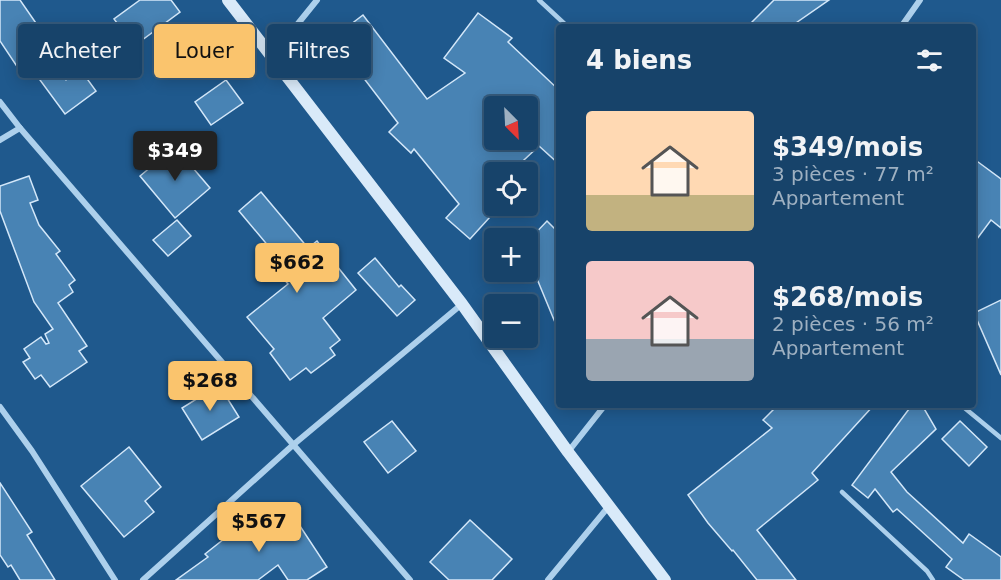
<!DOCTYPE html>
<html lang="fr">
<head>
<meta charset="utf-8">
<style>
	body { margin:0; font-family:"DejaVu Sans",sans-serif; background:#244e72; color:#f1f3f6; height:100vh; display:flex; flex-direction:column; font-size:22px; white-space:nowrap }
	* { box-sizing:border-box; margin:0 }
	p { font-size:20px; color:#9eb0c1 }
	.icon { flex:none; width:33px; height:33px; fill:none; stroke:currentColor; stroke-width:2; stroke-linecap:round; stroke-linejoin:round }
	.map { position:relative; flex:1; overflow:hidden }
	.drawer { position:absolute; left:556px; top:24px; width:420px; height:384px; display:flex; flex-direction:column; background:#17436a; border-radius:6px; box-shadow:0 3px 15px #0003,0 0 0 2px #365c7e }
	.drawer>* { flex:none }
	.top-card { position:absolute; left:18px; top:24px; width:448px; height:54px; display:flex; gap:12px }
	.needle { width:39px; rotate:156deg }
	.tools { position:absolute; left:484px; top:96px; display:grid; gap:12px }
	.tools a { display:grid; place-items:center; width:54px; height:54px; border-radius:6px; background:#17436a; box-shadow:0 3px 15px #0003,0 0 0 2px #365c7e; font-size:30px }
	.price { position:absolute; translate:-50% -51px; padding:0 14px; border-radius:6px; background:#fac46d; color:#111; font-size:20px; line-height:39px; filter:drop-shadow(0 2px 3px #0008) }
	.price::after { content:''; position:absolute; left:50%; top:36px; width:18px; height:14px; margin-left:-9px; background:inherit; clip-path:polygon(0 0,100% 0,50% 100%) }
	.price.active { background:#222; color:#fff }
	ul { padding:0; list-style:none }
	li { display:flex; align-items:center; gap:18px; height:150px; padding:0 30px }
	li span { display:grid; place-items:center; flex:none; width:168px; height:120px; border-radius:6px; color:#555 }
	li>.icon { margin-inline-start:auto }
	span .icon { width:72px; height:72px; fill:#fffc; stroke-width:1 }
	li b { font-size:26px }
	h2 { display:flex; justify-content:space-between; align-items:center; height:72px; padding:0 30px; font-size:26px }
	.pill { padding:0 21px; border-radius:6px; background:#17436a; box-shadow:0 3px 15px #0003,0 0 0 2px #365c7e; font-size:21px; line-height:54px }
	.pill.active { background:#fac46d; color:#111 }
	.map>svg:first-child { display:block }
	.building { fill:#4883b4; stroke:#d3e7f9; stroke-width:1.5; fill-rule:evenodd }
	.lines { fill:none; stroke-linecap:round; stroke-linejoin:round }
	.lane { stroke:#add0ec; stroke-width:4.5 }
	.street { stroke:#add0ec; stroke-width:6 }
	.secondary { stroke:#d9eaf9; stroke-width:12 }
</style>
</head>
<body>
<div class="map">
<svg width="1001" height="580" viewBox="0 0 1001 580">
	<rect width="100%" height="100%" fill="#1f598d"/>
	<g class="building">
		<polygon points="0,0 20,0 47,39 40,44 66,80 80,69 96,91 65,114 29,65 20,71 0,41"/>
		<polygon points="140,0 171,0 180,12 134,46 114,19"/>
		<polygon points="774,0 829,0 790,27 747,27"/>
		<path d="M478,13l34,25 -4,4 52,49v74l-21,-19 -28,26h-16v34h5l-30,33 -24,-21 13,-14 -45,-55 -3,4 -22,-21 9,-9 -65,-85 30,-23 64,84 38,-26 -21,-15zM495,106h33v34h-33z"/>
		<polygon points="226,80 243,103 211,125 195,102"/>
		<polygon points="175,147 210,188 175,218 140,176"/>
		<polygon points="974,159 1001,179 1001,228 991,220 974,243"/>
		<polygon points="29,176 38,200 30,203 39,225 60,251 56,254 75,280 69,285 73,292 58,303 87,346 79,351 87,362 50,387 41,375 35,379 23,362 30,358 24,349 41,337 46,344 49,343 45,334 53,329 34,302 0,211 0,186"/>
		<polygon points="261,192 308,248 317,241 356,290 323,318 340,340 330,348 335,355 311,373 306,368 290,380 270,353 274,349 247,317 288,284 278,272 285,266 239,211"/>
		<polygon points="177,220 191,236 168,256 153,240"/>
		<polygon points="547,221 560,234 559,332 528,257 528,241"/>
		<polygon points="375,258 399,287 401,285 415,300 397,316 358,273"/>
		<polygon points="1001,300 1001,375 974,313"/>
		<polygon points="219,385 239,417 202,440 182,408"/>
		<polygon points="778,405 874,405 812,473 818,480 757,530 796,580 757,580 733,550 732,551 708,523 688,495 772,428 763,420"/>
		<polygon points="912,405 922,405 936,429 891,472 907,492 963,543 969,534 1001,557 1001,580 964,580 946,567 952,559 897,509 893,512 875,489 868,498 852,485"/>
		<polygon points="392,421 416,451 388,473 364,442"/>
		<polygon points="960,421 987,447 969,466 942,439"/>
		<polygon points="129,447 161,487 145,501 154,512 124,537 81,486"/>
		<polygon points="0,483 32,532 27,535 55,580 20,580 11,565 8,567 0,555"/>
		<polygon points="260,503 285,534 300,526 327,567 307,580 288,580 278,565 258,580 176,580 208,557 205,554 239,527 236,522"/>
		<polygon points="470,520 512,559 492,580 449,580 430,562"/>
	</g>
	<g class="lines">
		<g class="lane">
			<polyline points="539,0 568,27"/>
			<polyline points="961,405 1001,438"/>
			<polyline points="842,492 927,571 933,580"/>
		</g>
		<g class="street">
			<polyline points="901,27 920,0"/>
			<polyline points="271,57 317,0"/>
			<polyline points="0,102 20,128 0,140"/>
			<polyline points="20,128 410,580"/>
			<polyline points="0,407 32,451 115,580"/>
			<polyline points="568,452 605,405"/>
			<polyline points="143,580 293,445 462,304"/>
			<polyline points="548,580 609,506"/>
		</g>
		<polyline class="secondary" points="228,0 462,304 568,452 665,580"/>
	</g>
</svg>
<div class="tools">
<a><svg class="needle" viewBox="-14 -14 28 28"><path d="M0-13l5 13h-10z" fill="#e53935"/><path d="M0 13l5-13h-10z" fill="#9eb0c1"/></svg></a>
<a><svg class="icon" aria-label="locate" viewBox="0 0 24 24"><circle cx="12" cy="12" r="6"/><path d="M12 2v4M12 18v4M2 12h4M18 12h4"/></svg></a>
<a>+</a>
<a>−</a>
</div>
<b class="price active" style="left:175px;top:182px">$349</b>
<b class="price" style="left:297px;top:294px">$662</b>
<b class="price" style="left:210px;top:412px">$268</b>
<b class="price" style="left:259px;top:553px">$567</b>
<div class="top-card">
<a class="pill">Acheter</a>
<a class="pill active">Louer</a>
<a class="pill">Filtres</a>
</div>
<section class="drawer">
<h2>4 biens<svg class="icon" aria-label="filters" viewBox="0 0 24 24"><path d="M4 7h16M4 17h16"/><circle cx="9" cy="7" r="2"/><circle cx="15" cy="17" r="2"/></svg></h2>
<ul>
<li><span style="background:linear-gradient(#ffd9b3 70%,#c2b280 0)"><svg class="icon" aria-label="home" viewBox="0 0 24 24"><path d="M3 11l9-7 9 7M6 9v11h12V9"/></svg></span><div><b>$349/mois</b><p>3 pièces · 77 m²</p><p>Appartement</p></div></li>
<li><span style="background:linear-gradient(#f6c9c9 65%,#9aa5b1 0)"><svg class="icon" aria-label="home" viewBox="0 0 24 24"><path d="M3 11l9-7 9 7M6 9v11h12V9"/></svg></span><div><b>$268/mois</b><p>2 pièces · 56 m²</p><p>Appartement</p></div></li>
</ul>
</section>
</div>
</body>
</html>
